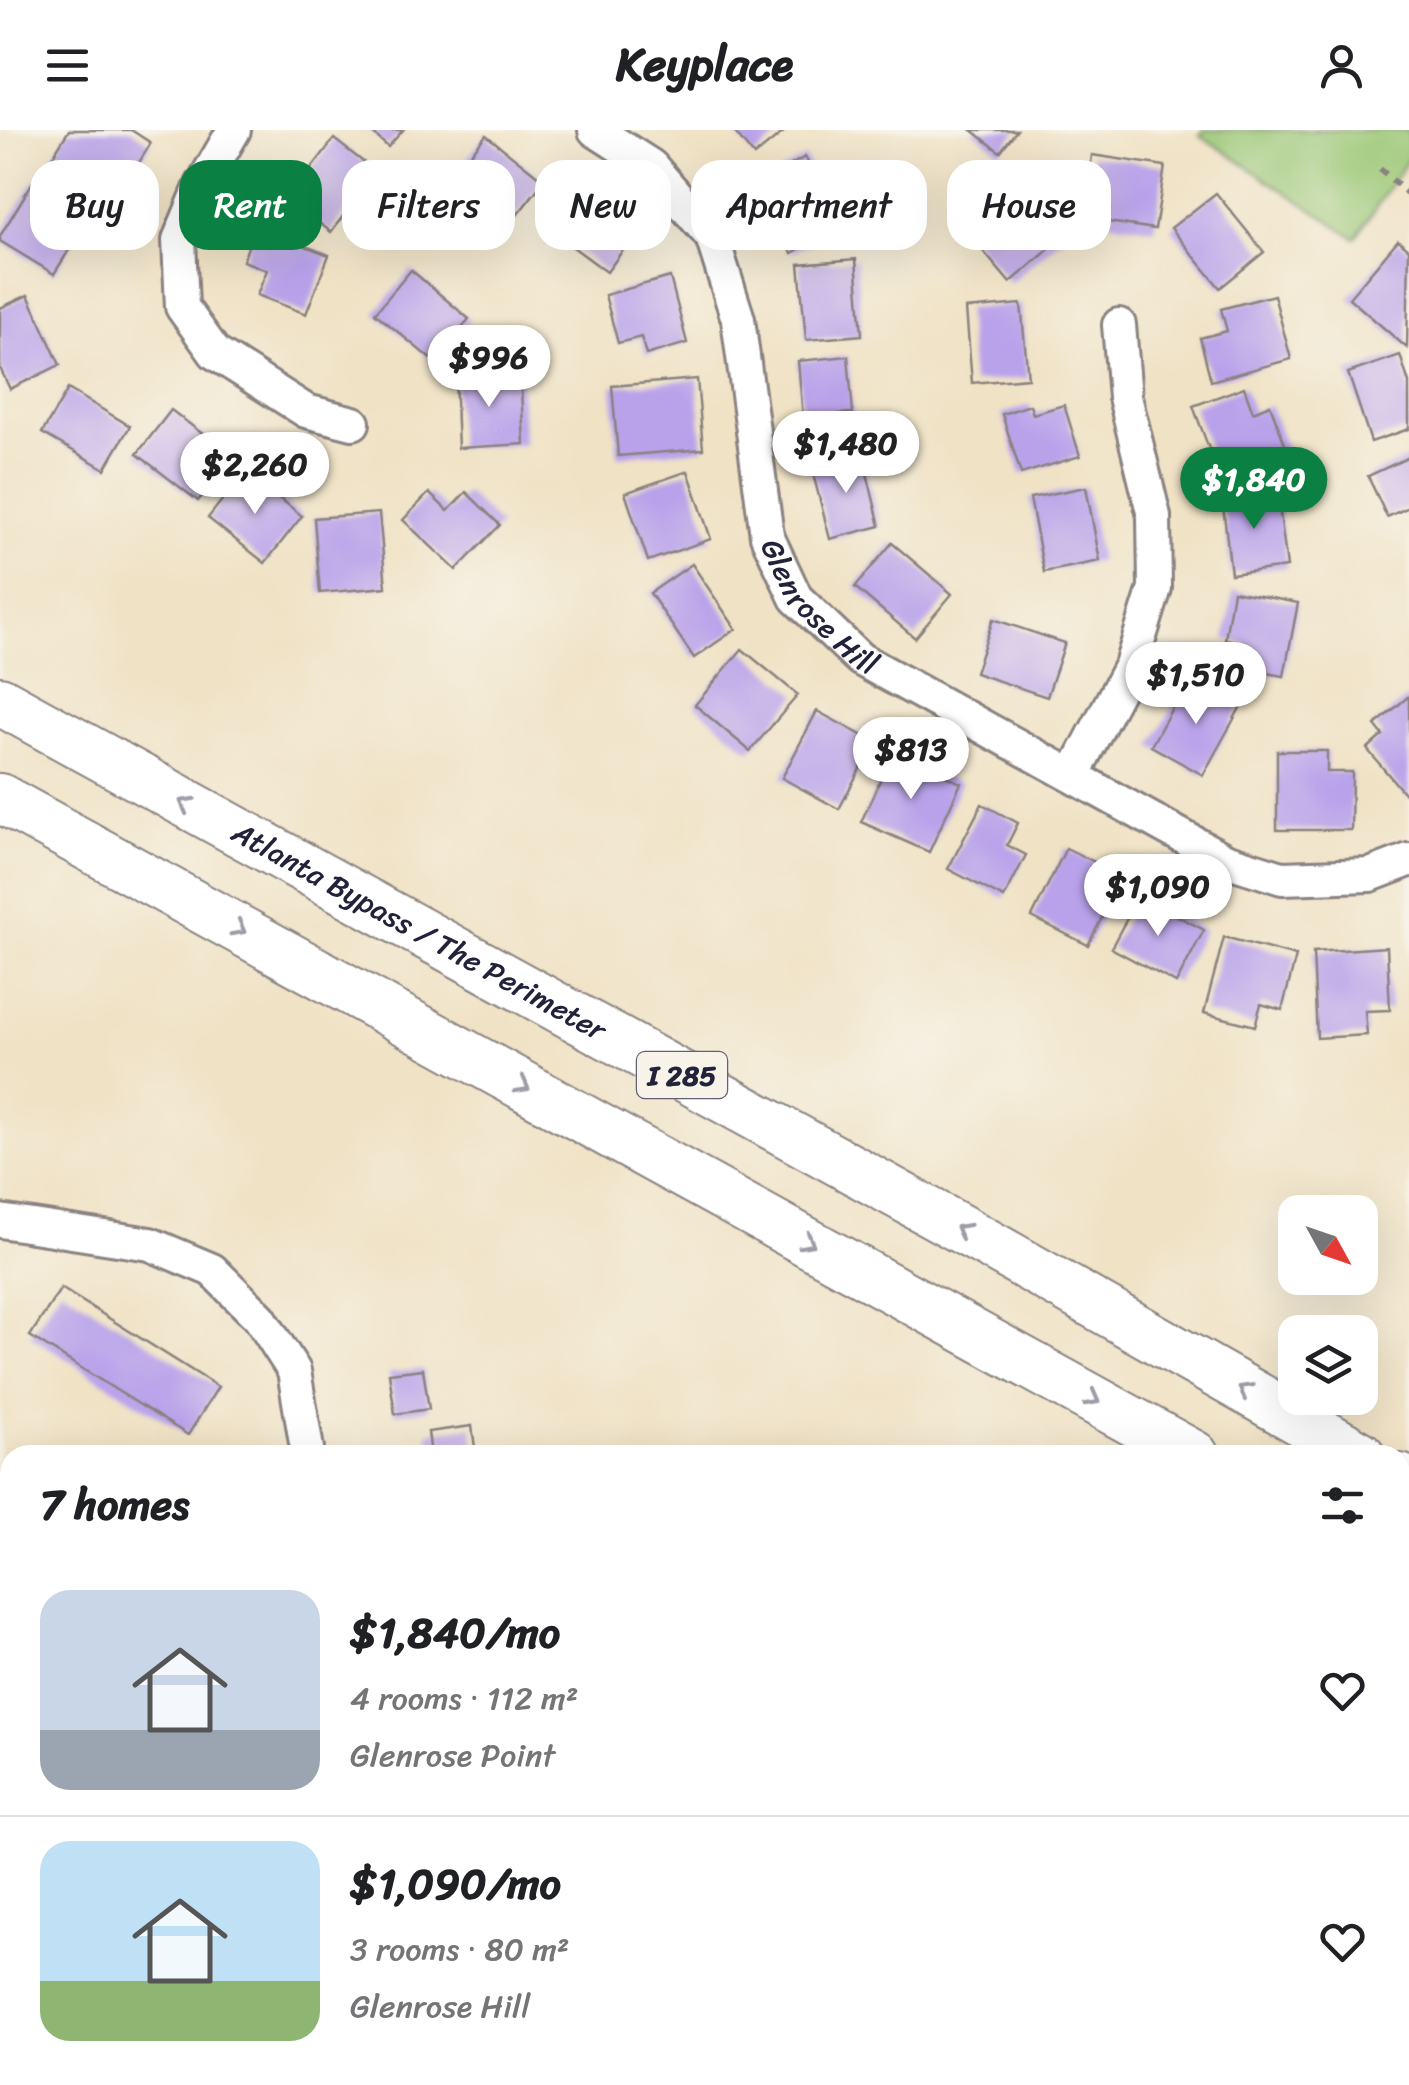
<!DOCTYPE html>
<html lang="en">
<head>
<meta charset="utf-8">
<style>
	body { margin:0; font-family:Sriracha,sans-serif; background:#f6f6f6; color:#202124; height:100vh; display:flex; flex-direction:column; font-size:38px; white-space:nowrap }
	* { box-sizing:border-box; margin:0 }
	p { font-size:32px; color:#757577 }
	.icon { flex:none; width:55px; height:55px; fill:none; stroke:currentColor; stroke-width:2; stroke-linecap:round; stroke-linejoin:round }
	.map { position:relative; flex:1; overflow:hidden }
	.side { position:absolute; left:0px; top:1315px; width:1410px; height:640px; display:flex; flex-direction:column; background:#fff; border-radius:30px 30px 0 0; box-shadow:0 10px 40px #0002 }
	.side>* { flex:none }
	.banner { position:absolute; left:30px; top:30px; width:1350px; height:90px; display:flex; gap:20px }
	.needle { width:65px; rotate:130deg }
	.buttons { position:absolute; left:1278px; top:1065px; display:grid; gap:20px }
	.buttons a { display:grid; place-items:center; width:100px; height:100px; border-radius:20px; background:#fff; box-shadow:0 10px 40px #0002; font-size:50px }
	.price { position:absolute; translate:-50% -85px; padding:0 22px; border-radius:35px; background:#fff; color:#222; font-size:32px; line-height:65px; filter:drop-shadow(0 2px 5px #0008) }
	.price::after { content:''; position:absolute; left:50%; top:60px; width:30px; height:22px; margin-left:-15px; background:inherit; clip-path:polygon(0 0,100% 0,50% 100%) }
	.price.on { background:#0b8043; color:#fff }
	ul { padding:0; list-style:none }
	li { display:flex; align-items:center; gap:30px; height:250px; padding:0 40px }
	li+li { border-top:2px solid #e0e0e0 }
	li span { display:grid; place-items:center; flex:none; width:280px; height:200px; border-radius:30px; color:#555 }
	li>.icon { margin-inline-start:auto }
	span .icon { width:120px; height:120px; fill:#fffc; stroke-width:1 }
	li b { font-size:42px }
	h2 { display:flex; justify-content:space-between; align-items:center; height:120px; padding:0 40px; font-size:42px }
	.chip { padding:0 35px; border-radius:30px; background:#fff; box-shadow:0 10px 40px #0002; font-size:35px; line-height:90px }
	.chip.on { background:#0b8043; color:#fff }
	header { display:flex; justify-content:space-between; align-items:center; height:130px; padding:0 40px; background:#fff; font-size:45px; font-weight:800 }
	.map>svg:first-child { display:block }
	.green { fill:#9ac775; stroke:#5e7458; stroke-width:2.5 }
	.building { fill:#b9a2ea }
	.lines { fill:none; stroke-linecap:round; stroke-linejoin:round }
	.minor-casing { stroke:#898280; stroke-width:38 }
	.highway-casing { stroke:#898280; stroke-width:52 }
	.path { stroke:#898280; stroke-width:6; stroke-dasharray:8 8; stroke-linecap:butt }
	.minor { stroke:#fff; stroke-width:32 }
	.highway { stroke:#fff; stroke-width:48 }
	.oneway { stroke:#9c9ca7 }
	.labels { text-anchor:middle; stroke-width:8; stroke-linejoin:round; paint-order:stroke }
	.shield { fill:#f7f3e8; stroke:#62616f; stroke-width:2.5 }
	.shield-label { font-size:28px; font-weight:bold; fill:#22223b }
	.street-label { font-size:30px; fill:#22223b; stroke:#f7f3e8 }
</style>
</head>
<body>
<header><svg class="icon" aria-label="menu" viewBox="0 0 24 24"><path d="M4 6h16M4 12h16M4 18h16"/></svg>Keyplace<svg class="icon" aria-label="person" viewBox="0 0 24 24"><circle cx="12" cy="8" r="4"/><path d="M4 21q1-7 8-7t8 7"/></svg></header>
<div class="map">
<svg width="1409" height="1955" viewBox="0 0 1409 1955">
	<rect width="100%" height="100%" fill="#f7f3e8"/>
	<filter id="ink" filterUnits="userSpaceOnUse"><feTurbulence type="fractalNoise" baseFrequency=".01" numOctaves="2"/><feDisplacementMap in="SourceGraphic" scale="20" xChannelSelector="R" yChannelSelector="G"/><feConvolveMatrix kernelMatrix="1 2 1 2 8 2 1 2 1" color-interpolation-filters="sRGB"/></filter>
	<filter id="wash" filterUnits="userSpaceOnUse"><feTurbulence type="fractalNoise" baseFrequency=".0048" numOctaves="4" result="noise"/><feDisplacementMap in="SourceGraphic" scale="40" xChannelSelector="R" yChannelSelector="G"/><feGaussianBlur stdDeviation="2.25" result="paint"/><feColorMatrix in="noise" values="0 0 0 0 0 0 0 0 0 0 0 0 0 0 0 0 0 1.4 0 .05"/><feComposite in="paint" operator="in"/></filter>
	<g filter="url(#wash)">
		<rect width="100%" height="100%" fill="#f0e2c5"/>
		<polygon class="green" points="1203,0 1409,0 1409,28 1355,108 1200,5"/>
		<g id="blocks">
			<g class="building">
				<polygon points="69,0 131,0 151,13 112,77 46,37"/>
				<polygon points="369,0 403,0 388,17"/>
				<polygon points="733,0 786,0 754,26"/>
				<polygon points="972,0 1017,0 1000,22"/>
				<polygon points="486,5 544,51 510,94 451,48"/>
				<polygon points="334,9 376,42 331,102 288,69"/>
				<polygon points="1092,25 1165,36 1155,99 1108,92 1110,75 1086,71"/>
				<polygon points="805,27 843,94 792,123 754,56"/>
				<polygon points="34,50 91,85 54,144 0,111 0,106"/>
				<polygon points="575,58 636,102 607,142 547,98"/>
				<polygon points="1033,61 1068,103 1010,153 961,95 997,65 1010,80"/>
				<polygon points="1216,63 1264,122 1220,158 1171,98"/>
				<polygon points="255,97 329,125 306,184 257,165 267,140 243,131"/>
				<polygon points="1398,110 1409,119 1407,218 1349,168"/>
				<polygon points="856,129 862,205 806,210 799,134"/>
				<polygon points="411,140 469,189 433,231 375,183"/>
				<polygon points="670,147 687,213 646,225 641,207 618,213 605,165"/>
				<polygon points="28,165 60,235 10,259 0,238 0,178"/>
				<polygon points="1274,165 1291,229 1211,251 1200,208 1227,201 1221,179"/>
				<polygon points="1021,174 1028,248 972,253 966,179"/>
				<polygon points="1400,225 1409,253 1409,299 1371,312 1348,243"/>
				<polygon points="848,226 853,283 839,284 841,307 805,310 798,231"/>
				<polygon points="520,242 524,314 458,318 455,246"/>
				<polygon points="697,249 703,319 618,326 612,256"/>
				<polygon points="1244,257 1253,282 1270,275 1288,322 1220,348 1193,276"/>
				<polygon points="68,259 130,296 105,339 42,303"/>
				<polygon points="1030,275 1033,284 1064,275 1080,326 1021,344 1002,284"/>
				<polygon points="171,280 233,327 198,371 137,324"/>
				<polygon points="862,323 880,396 830,409 811,336"/>
				<polygon points="1409,327 1409,377 1387,387 1368,346"/>
				<polygon points="245,341 302,386 265,433 208,388"/>
				<polygon points="688,341 711,409 648,431 625,363"/>
				<polygon points="1086,357 1100,431 1044,442 1030,368"/>
				<polygon points="1277,360 1287,437 1231,444 1222,367"/>
				<polygon points="466,362 500,395 456,440 403,390 429,363 448,381"/>
				<polygon points="379,383 386,457 320,463 314,388"/>
				<polygon points="892,413 952,464 915,508 855,457"/>
				<polygon points="692,434 736,499 694,528 650,463"/>
				<polygon points="1233,461 1298,473 1284,546 1240,539 1245,513 1225,509"/>
				<polygon points="993,489 1065,513 1047,567 975,543"/>
				<polygon points="742,519 798,565 750,621 695,575"/>
				<polygon points="1188,549 1240,578 1203,645 1151,616"/>
				<polygon points="1409,566 1409,669 1367,619 1383,605 1375,595"/>
				<polygon points="817,581 874,612 839,679 782,648"/>
				<polygon points="1277,621 1327,621 1327,642 1352,642 1351,700 1277,700"/>
				<polygon points="893,622 961,653 929,722 861,692"/>
				<polygon points="982,674 1018,693 1007,715 1026,725 1004,768 948,739"/>
				<polygon points="1066,718 1123,746 1088,815 1032,787"/>
				<polygon points="1139,766 1204,800 1176,853 1111,818"/>
				<polygon points="1224,807 1296,826 1282,880 1261,874 1255,896 1204,883"/>
				<polygon points="1387,817 1390,880 1365,881 1367,905 1317,908 1313,822"/>
				<polygon points="61,1158 218,1257 188,1305 30,1206"/>
				<polygon points="423,1239 429,1279 395,1284 389,1243"/>
				<polygon points="472,1296 476,1325 431,1325 428,1302"/>
				<polygon points="1409,1739 1409,1784 1400,1793 1400,1748"/>
				<polygon points="1400,1894 1409,1897 1409,1905 1400,1929"/>
				<polygon points="846,1945 895,1945 907,1955 837,1955"/>
				<polygon points="1318,1945 1336,1951 1338,1945 1395,1945 1391,1955 1315,1955"/>
			</g>
		</g>
	</g>
	<g filter="url(#ink)">
		<use href="#blocks" fill-opacity="0" stroke="#898280" stroke-width="2.5"/>
		<g class="lines">
			<defs>
				<g id="minor">
					<polyline points="234,0 202,55 179,110 182,177 215,223 306,281 353,293"/>
					<path id="s1" d="M595,0l56,36 61,71 26,82 29,217 29,62 64,61 365,201 57,18 88,-3 39,-15"/>
					<polyline points="1073,645 1131,535 1155,458 1154,386 1125,267 1119,195"/>
					<polyline points="0,1091 150,1114 212,1140 260,1188 294,1241 308,1325"/>
					<polyline points="0,1821 10,1829"/>
					<polyline points="130,1945 134,1955"/>
					<polyline points="163,1945 179,1955"/>
					<polyline points="1102,1955 1111,1945"/>
				</g>
				<g id="highway">
					<path id="s2" d="M0,571l992,545 368,209"/>
					<polyline points="0,668 1194,1325"/>
					<polyline points="1400,1348 1409,1353"/>
					<polyline points="1400,1443 1409,1448"/>
				</g>
			</defs>
			<use href="#minor" class="minor-casing"/>
			<use href="#highway" class="highway-casing"/>
			<polyline class="path" points="1380,39 1409,65"/>
			<use href="#minor" class="minor"/>
			<use href="#highway" class="highway"/>
		</g>
		<defs><path id="oneway-chevron" d="M-2-3.5L2.5 0L-2 3.5" fill="none" stroke-width="1.6" stroke-linecap="round" stroke-linejoin="round" transform="scale(2.5)"/></defs>
		<g class="oneway">
			<use href="#oneway-chevron" transform="translate(186 674) rotate(-151)"/>
			<use href="#oneway-chevron" transform="translate(239 799) rotate(29)"/>
			<use href="#oneway-chevron" transform="translate(523 956) rotate(29)"/>
			<use href="#oneway-chevron" transform="translate(962 1100) rotate(-151)"/>
			<use href="#oneway-chevron" transform="translate(808 1112) rotate(29)"/>
			<use href="#oneway-chevron" transform="translate(1245 1260) rotate(-150)"/>
			<use href="#oneway-chevron" transform="translate(1093 1269) rotate(29)"/>
		</g>
	</g>
	<g class="labels">
		<rect class="shield" x="637" y="922" width="90" height="46" rx="8"/>
		<g class="shield-label">
			<text x="682" y="955">I 285</text>
		</g>
		<g class="street-label">
			<text dy="10" stroke="none"><textPath href="#s1" startOffset="555">Glenrose Hill</textPath></text>
			<text dy="10" stroke="none"><textPath href="#s2" startOffset="478">Atlanta Bypass / The Perimeter</textPath></text>
		</g>
	</g>
</svg>
<div class="buttons">
<a><svg class="needle" viewBox="-14 -14 28 28"><path d="M0-13l5 13h-10z" fill="#e53935"/><path d="M0 13l5-13h-10z" fill="#757577"/></svg></a>
<a><svg class="icon" aria-label="layers" viewBox="0 0 24 24"><path d="M12 4l9 5-9 5-9-5zM3 14l9 5 9-5"/></svg></a>
</div>
<b class="price" style="left:489px;top:280px">$996</b>
<b class="price" style="left:846px;top:366px">$1,480</b>
<b class="price" style="left:255px;top:387px">$2,260</b>
<b class="price on" style="left:1254px;top:402px">$1,840</b>
<b class="price" style="left:1196px;top:597px">$1,510</b>
<b class="price" style="left:911px;top:672px">$813</b>
<b class="price" style="left:1158px;top:809px">$1,090</b>
<div class="banner">
<a class="chip">Buy</a>
<a class="chip on">Rent</a>
<a class="chip">Filters</a>
<a class="chip">New</a>
<a class="chip">Apartment</a>
<a class="chip">House</a>
</div>
<section class="side">
<h2>7 homes<svg class="icon" aria-label="filters" viewBox="0 0 24 24"><path d="M4 7h16M4 17h16"/><circle cx="9" cy="7" r="2"/><circle cx="15" cy="17" r="2"/></svg></h2>
<ul>
<li><span style="background:linear-gradient(#c9d6e8 70%,#9aa5b1 0)"><svg class="icon" aria-label="home" viewBox="0 0 24 24"><path d="M3 11l9-7 9 7M6 9v11h12V9"/></svg></span><div><b>$1,840/mo</b><p>4 rooms · 112 m²</p><p>Glenrose Point</p></div><svg class="icon" aria-label="heart" viewBox="0 0 24 24"><path d="M12 20l-8-8c-3-5 5-10 8-4 3-6 11-1 8 4z"/></svg></li>
<li><span style="background:linear-gradient(#bfe0f5 70%,#8fb573 0)"><svg class="icon" aria-label="home" viewBox="0 0 24 24"><path d="M3 11l9-7 9 7M6 9v11h12V9"/></svg></span><div><b>$1,090/mo</b><p>3 rooms · 80 m²</p><p>Glenrose Hill</p></div><svg class="icon" aria-label="heart" viewBox="0 0 24 24"><path d="M12 20l-8-8c-3-5 5-10 8-4 3-6 11-1 8 4z"/></svg></li>
</ul>
</section>
</div>
</body>
</html>
